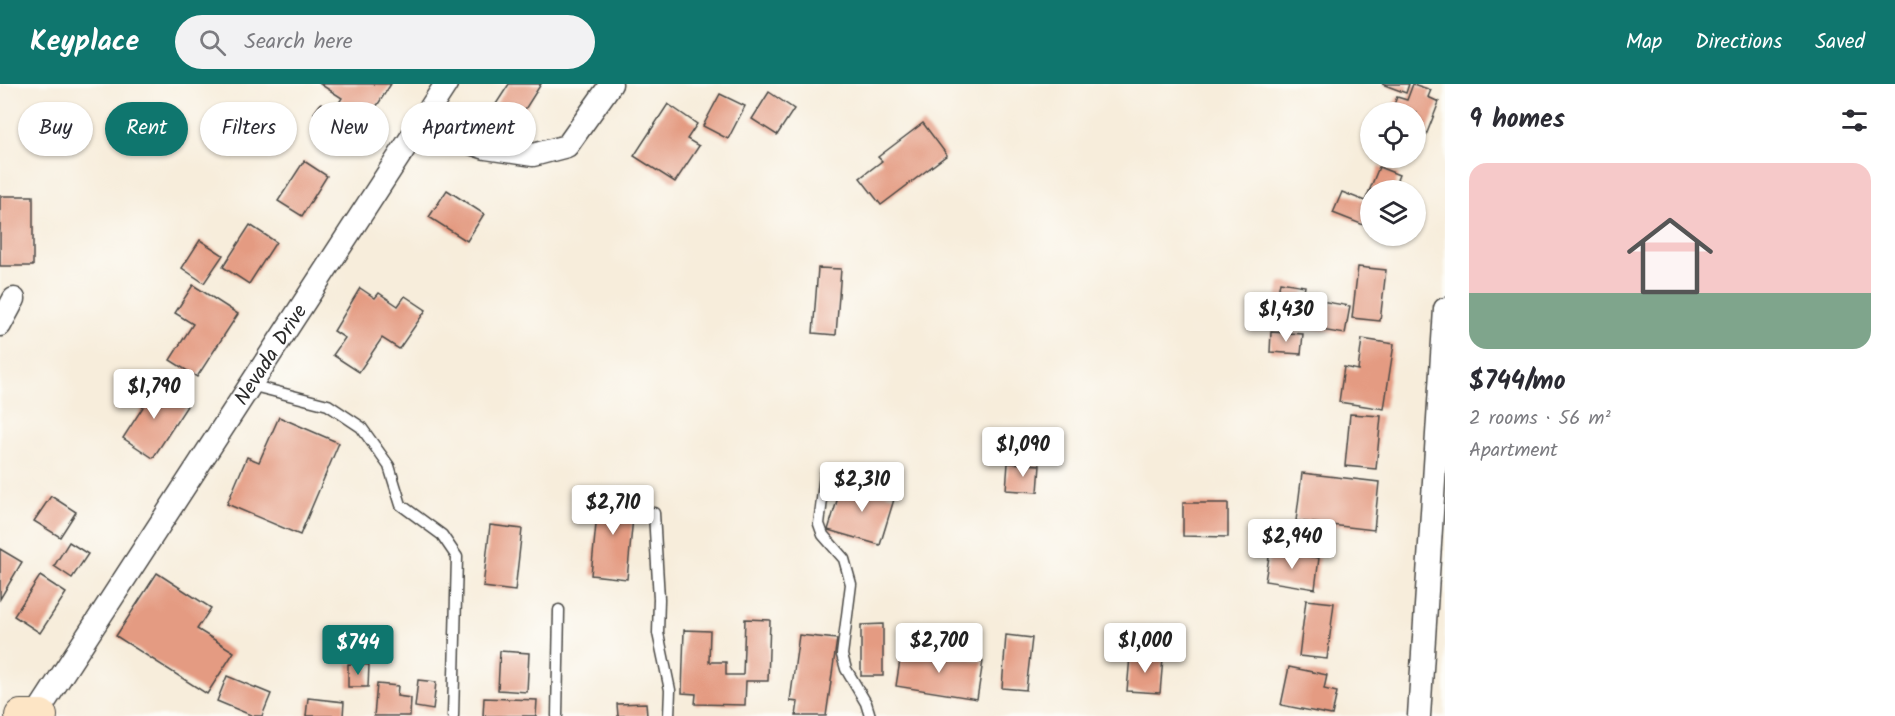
<!DOCTYPE html>
<html lang="en">
<head>
<meta charset="utf-8">
<style>
	body { margin:0; font-family:Kalam,sans-serif; background:#f2f2f3; color:#2b2b33; height:100vh; display:flex; flex-direction:column; font-size:22px; white-space:nowrap }
	* { box-sizing:border-box; margin:0 }
	p { font-size:20px; color:#7c7c81 }
	.icon { flex:none; width:33px; height:33px; fill:none; stroke:currentColor; stroke-width:2; stroke-linecap:round; stroke-linejoin:round }
	.map { position:relative; flex:1; overflow:hidden }
	.sheet { display:flex; flex-direction:column; background:#fff; width:450px }
	.sheet>* { flex:none }
	.hud { position:absolute; left:18px; top:18px; width:570px; height:54px; display:flex; gap:12px }
	.fabs { position:absolute; left:1360px; top:18px; display:grid; gap:12px }
	.fabs a { display:grid; place-items:center; width:66px; height:66px; border-radius:50%; background:#fff; box-shadow:0 2px 4px #0004; font-size:30px }
	.price { position:absolute; translate:-50% -51px; padding:0 14px; border-radius:6px; background:#fff; color:#222; font-size:20px; line-height:39px; filter:drop-shadow(0 2px 3px #0008) }
	.price::after { content:''; position:absolute; left:50%; top:36px; width:18px; height:14px; margin-left:-9px; background:inherit; clip-path:polygon(0 0,100% 0,50% 100%) }
	.price.current { background:#0f766e; color:#fff }
	ul { padding:0; list-style:none }
	li { display:grid; align-content:center; gap:12px; height:318px; padding:0 24px }
	li span { display:grid; place-items:center; height:186px; border-radius:18px; color:#555 }
	li>.icon { margin-inline-start:auto }
	span .icon { width:108px; height:108px; fill:#fffc; stroke-width:1 }
	li b { font-size:26px }
	h2 { display:flex; justify-content:space-between; align-items:center; height:72px; padding:0 24px; font-size:26px }
	.pill { padding:0 21px; border-radius:27px; background:#fff; box-shadow:0 2px 4px #0004; font-size:21px; line-height:54px }
	.pill.current { background:#0f766e; color:#fff }
	header { display:flex; align-items:center; gap:36px; box-sizing:border-box; height:84px; padding:0 30px; background:#0f766e; color:#fff }
	header strong { font-size:28px }
	nav { display:flex; gap:33px; margin-inline-start:auto; font-size:21px }
	.search { width:420px; height:54px; background:#f2f2f3; display:flex; align-items:center; gap:15px; box-sizing:border-box; padding:0 21px; border-radius:33px; color:#7c7c81; font-size:22px }
	main { display:flex; flex:1; min-height:0 }
	.map>svg:first-child { display:block }
	.building { fill:#e49b82 }
	.lines { fill:none; stroke-linecap:round; stroke-linejoin:round }
	.lane-casing { stroke:#4a4845; stroke-width:13 }
	.street-casing { stroke:#4a4845; stroke-width:25 }
	.secondary-casing { stroke:#4a4845; stroke-width:34 }
	.lane { stroke:#fff; stroke-width:10 }
	.street { stroke:#fff; stroke-width:22 }
	.secondary { stroke:#fde5c5; stroke-width:32 }
	.labels { text-anchor:middle; stroke-width:4.5; stroke-linejoin:round; paint-order:stroke }
	.street-label { font-size:21px; fill:#2b2b2b; stroke:#fdfcf7 }
</style>
</head>
<body>
<header>
<strong>Keyplace</strong>
<div class="search"><svg class="icon" aria-label="search" viewBox="0 0 24 24"><circle cx="10" cy="10" r="6"/><path d="M15 15l6 6"/></svg>Search here</div>
<nav><a>Map</a><a>Directions</a><a>Saved</a></nav>
</header>
<main>
<div class="map">
<svg width="1445" height="632" viewBox="0 0 1445 632">
	<rect width="100%" height="100%" fill="#fdfcf7"/>
	<filter id="ink" filterUnits="userSpaceOnUse"><feTurbulence type="fractalNoise" baseFrequency=".0167" numOctaves="2"/><feDisplacementMap in="SourceGraphic" scale="12" xChannelSelector="R" yChannelSelector="G"/><feConvolveMatrix kernelMatrix="1 2 1 2 8 2 1 2 1" color-interpolation-filters="sRGB"/></filter>
	<filter id="wash" filterUnits="userSpaceOnUse"><feTurbulence type="fractalNoise" baseFrequency=".008" numOctaves="4" result="noise"/><feDisplacementMap in="SourceGraphic" scale="24" xChannelSelector="R" yChannelSelector="G"/><feGaussianBlur stdDeviation="1.35" result="paint"/><feColorMatrix in="noise" values="0 0 0 0 0 0 0 0 0 0 0 0 0 0 0 0 0 1.4 0 .05"/><feComposite in="paint" operator="in"/></filter>
	<g filter="url(#wash)">
		<rect width="100%" height="100%" fill="#f7eddb"/>
		<g id="blocks">
			<g class="building">
				<polygon points="320,0 391,0 362,45 353,39 347,50 314,29 321,19 334,27 342,14"/>
				<polygon points="509,0 541,0 519,35 496,20"/>
				<polygon points="1382,0 1409,0 1406,9"/>
				<polygon points="1413,0 1431,6 1428,13 1439,18 1425,54 1416,50 1416,28 1391,28 1397,13 1407,16"/>
				<polygon points="769,8 794,25 777,51 752,35"/>
				<polygon points="720,10 745,22 728,55 703,42"/>
				<polygon points="668,20 697,40 687,55 699,62 675,98 634,72"/>
				<polygon points="923,39 947,71 881,121 860,94 882,77 878,73"/>
				<polygon points="304,77 327,92 302,132 278,117"/>
				<polygon points="1379,83 1399,91 1394,103 1401,106 1371,106 1371,144 1333,129 1342,108 1365,117"/>
				<polygon points="447,106 484,130 467,157 429,133"/>
				<rect x="0" y="112" width="33" height="70"/>
				<polygon points="250,141 276,158 249,200 223,183"/>
				<polygon points="200,156 223,171 204,199 182,184"/>
				<polygon points="1358,183 1386,186 1380,237 1352,234"/>
				<polygon points="818,184 841,185 836,251 813,249"/>
				<polygon points="1280,198 1305,202 1303,214 1350,222 1345,250 1273,238"/>
				<polygon points="193,201 238,230 197,293 170,276 193,240 175,229"/>
				<polygon points="360,204 375,214 379,209 398,222 405,212 426,226 399,265 382,254 359,288 333,271 345,254 334,247"/>
				<polygon points="1271,248 1303,250 1301,270 1270,268"/>
				<polygon points="1362,255 1394,260 1384,325 1339,318 1344,283 1358,286"/>
				<polygon points="150,298 187,322 153,374 123,354 145,320 139,316"/>
				<polygon points="1350,330 1381,332 1376,385 1345,382"/>
				<polygon points="279,333 339,359 300,451 227,420 247,373 259,378"/>
				<polygon points="1008,379 1040,381 1038,408 1006,406"/>
				<polygon points="1302,389 1379,398 1374,446 1296,437"/>
				<polygon points="843,397 895,412 880,461 828,446"/>
				<polygon points="599,410 635,413 627,495 591,491"/>
				<polygon points="51,412 76,428 60,453 34,437"/>
				<polygon points="1183,419 1228,419 1228,453 1183,452"/>
				<polygon points="490,441 522,445 515,507 483,503"/>
				<polygon points="69,458 88,470 72,494 54,482"/>
				<polygon points="0,465 22,478 0,515"/>
				<polygon points="1270,467 1319,474 1315,505 1265,497"/>
				<polygon points="157,489 211,524 197,545 234,568 207,610 116,552"/>
				<polygon points="40,492 66,509 40,549 14,532"/>
				<polygon points="1306,516 1334,519 1327,575 1299,572"/>
				<polygon points="745,535 770,536 768,597 746,597 745,621 695,620 696,610 682,609 684,546 710,547 709,578 726,578 726,591 743,591"/>
				<polygon points="883,540 883,592 861,592 861,541"/>
				<polygon points="799,551 837,555 826,632 796,632 798,618 790,617"/>
				<polygon points="1006,551 1032,554 1026,606 1002,604"/>
				<polygon points="902,564 983,577 977,615 896,602"/>
				<polygon points="500,567 529,569 527,608 498,606"/>
				<polygon points="1130,572 1163,574 1160,609 1127,607"/>
				<polygon points="348,580 369,581 368,603 348,603"/>
				<polygon points="1289,583 1327,591 1324,605 1337,608 1332,631 1281,621"/>
				<polygon points="227,592 271,610 262,632 253,632 217,617"/>
				<polygon points="418,596 436,598 433,626 415,623"/>
				<polygon points="377,600 398,602 397,612 411,614 410,632 374,632"/>
				<polygon points="308,614 344,618 343,632 306,632"/>
				<polygon points="484,614 537,616 536,632 483,632"/>
				<polygon points="646,619 647,632 618,632 617,620"/>
			</g>
		</g>
	</g>
	<g filter="url(#ink)">
		<use href="#blocks" fill-opacity="0" stroke="#4a4845" stroke-width="1.5"/>
		<g class="lines">
			<defs>
				<g id="lane">
					<polyline points="250,301 328,321 361,343 389,382 401,421 442,451 457,473 453,632"/>
					<polyline points="825,391 819,440 823,451 844,475 851,500 842,571 846,585 866,619 870,632"/>
					<polyline points="654,429 659,515 658,549 670,606 669,632"/>
					<polyline points="557,632 559,526"/>
				</g>
				<g id="street">
					<polyline points="419,42 486,64 533,71 567,62 611,0"/>
					<polyline points="0,241 14,215"/>
					<path id="s1" d="M36,631l410,-631"/>
					<polyline points="1419,632 1445,225"/>
				</g>
				<polyline id="secondary" points="21,632 41,632"/>
			</defs>
			<use href="#lane" class="lane-casing"/>
			<use href="#street" class="street-casing"/>
			<use href="#secondary" class="secondary-casing"/>
			<use href="#lane" class="lane"/>
			<use href="#street" class="street"/>
			<use href="#secondary" class="secondary"/>
		</g>
	</g>
	<g class="labels">
		<g class="street-label">
			<text dy="7" stroke="none"><textPath href="#s1" startOffset="430">Nevada Drive</textPath></text>
		</g>
	</g>
</svg>
<div class="fabs">
<a><svg class="icon" aria-label="locate" viewBox="0 0 24 24"><circle cx="12" cy="12" r="6"/><path d="M12 2v4M12 18v4M2 12h4M18 12h4"/></svg></a>
<a><svg class="icon" aria-label="layers" viewBox="0 0 24 24"><path d="M12 4l9 5-9 5-9-5zM3 14l9 5 9-5"/></svg></a>
</div>
<b class="price" style="left:1286px;top:259px">$1,430</b>
<b class="price" style="left:154px;top:336px">$1,790</b>
<b class="price" style="left:1023px;top:394px">$1,090</b>
<b class="price" style="left:862px;top:429px">$2,310</b>
<b class="price" style="left:613px;top:452px">$2,710</b>
<b class="price" style="left:1292px;top:486px">$2,940</b>
<b class="price" style="left:939px;top:590px">$2,700</b>
<b class="price" style="left:1145px;top:590px">$1,000</b>
<b class="price current" style="left:358px;top:592px">$744</b>
<div class="hud">
<a class="pill">Buy</a>
<a class="pill current">Rent</a>
<a class="pill">Filters</a>
<a class="pill">New</a>
<a class="pill">Apartment</a>
</div>
</div>
<section class="sheet">
<h2>9 homes<svg class="icon" aria-label="filters" viewBox="0 0 24 24"><path d="M4 7h16M4 17h16"/><circle cx="9" cy="7" r="2"/><circle cx="15" cy="17" r="2"/></svg></h2>
<ul>
<li><span style="background:linear-gradient(#f6c9c9 70%,#7fa58c 0)"><svg class="icon" aria-label="home" viewBox="0 0 24 24"><path d="M3 11l9-7 9 7M6 9v11h12V9"/></svg></span><div><b>$744/mo</b><p>2 rooms · 56 m²</p><p>Apartment</p></div></li>
</ul>
</section>
</main>
</body>
</html>
